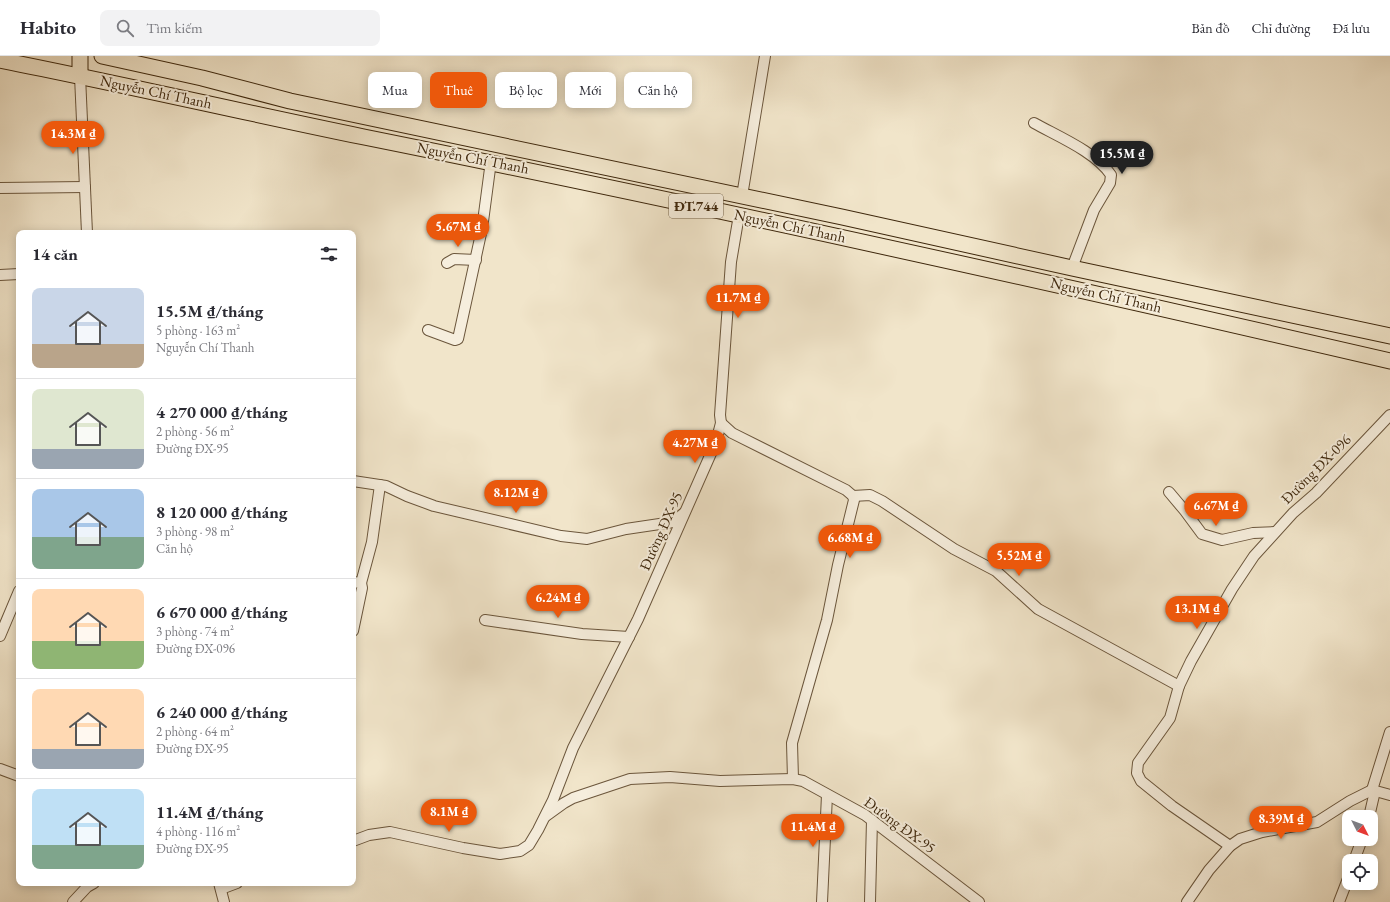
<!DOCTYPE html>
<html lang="vi">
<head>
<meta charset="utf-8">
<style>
	body { margin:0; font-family:"EB Garamond",serif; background:#f2f2f3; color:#2b2b33; height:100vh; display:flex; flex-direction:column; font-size:15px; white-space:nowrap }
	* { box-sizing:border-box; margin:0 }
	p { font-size:13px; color:#7c7c81 }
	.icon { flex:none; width:22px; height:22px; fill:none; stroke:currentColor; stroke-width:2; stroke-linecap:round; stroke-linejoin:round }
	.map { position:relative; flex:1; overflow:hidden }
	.side { position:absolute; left:16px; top:174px; width:340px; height:656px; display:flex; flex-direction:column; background:#fff; border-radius:8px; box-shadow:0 2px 10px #0003 }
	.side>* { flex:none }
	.guide { position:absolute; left:368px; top:16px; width:380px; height:36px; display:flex; gap:8px }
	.needle { width:26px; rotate:132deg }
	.controls { position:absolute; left:1342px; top:754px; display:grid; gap:8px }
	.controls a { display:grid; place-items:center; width:36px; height:36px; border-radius:8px; background:#fff; box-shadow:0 2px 10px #0003; font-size:20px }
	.price { position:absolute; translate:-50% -34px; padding:0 9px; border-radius:14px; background:#ea580c; color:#fff; font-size:13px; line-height:26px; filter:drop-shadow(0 1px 2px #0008) }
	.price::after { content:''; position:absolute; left:50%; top:24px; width:12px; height:9px; margin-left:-6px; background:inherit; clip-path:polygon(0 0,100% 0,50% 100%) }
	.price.on { background:#222; color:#fff }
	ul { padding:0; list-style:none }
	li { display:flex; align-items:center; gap:12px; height:100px; padding:0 16px }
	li+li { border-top:1px solid #e1e1e2 }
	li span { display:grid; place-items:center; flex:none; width:112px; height:80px; border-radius:8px; color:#555 }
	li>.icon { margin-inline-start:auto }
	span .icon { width:48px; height:48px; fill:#fffc; stroke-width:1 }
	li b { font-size:17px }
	h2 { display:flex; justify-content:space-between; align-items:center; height:48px; padding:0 16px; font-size:17px }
	.chip { padding:0 14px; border-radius:8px; background:#fff; box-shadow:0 2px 10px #0003; font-size:14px; line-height:36px }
	.chip.on { background:#ea580c; color:#fff }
	header { display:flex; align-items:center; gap:24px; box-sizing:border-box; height:56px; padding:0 20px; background:#fff; border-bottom:1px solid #e1e1e2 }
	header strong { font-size:19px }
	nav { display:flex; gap:22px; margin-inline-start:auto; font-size:14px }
	.search { width:280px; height:36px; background:#f2f2f3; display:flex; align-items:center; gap:10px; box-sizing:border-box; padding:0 14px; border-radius:8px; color:#7c7c81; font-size:15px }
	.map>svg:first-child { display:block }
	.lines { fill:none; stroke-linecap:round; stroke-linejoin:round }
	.minor-casing { stroke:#6b563c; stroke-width:12 }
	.primary-casing { stroke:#3e270c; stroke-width:17 }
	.minor { stroke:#f6eedd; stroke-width:10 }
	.primary { stroke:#f1e5ca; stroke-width:15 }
	.labels { text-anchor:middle; stroke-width:4; stroke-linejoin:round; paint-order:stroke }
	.shield { fill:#f6eedd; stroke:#75634b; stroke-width:1 }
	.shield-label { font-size:14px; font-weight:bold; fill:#3e270c }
	.street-label { font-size:15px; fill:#3e270c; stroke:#f6eedd }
</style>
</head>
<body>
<header>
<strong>Habito</strong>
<div class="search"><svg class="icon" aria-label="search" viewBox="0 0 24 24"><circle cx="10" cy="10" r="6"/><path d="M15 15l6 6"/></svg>Tìm kiếm</div>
<nav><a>Bản đồ</a><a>Chỉ đường</a><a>Đã lưu</a></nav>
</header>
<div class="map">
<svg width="1390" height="846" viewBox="0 0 1390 846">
	<rect width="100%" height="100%" fill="#f1e5ca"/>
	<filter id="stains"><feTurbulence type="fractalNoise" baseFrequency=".005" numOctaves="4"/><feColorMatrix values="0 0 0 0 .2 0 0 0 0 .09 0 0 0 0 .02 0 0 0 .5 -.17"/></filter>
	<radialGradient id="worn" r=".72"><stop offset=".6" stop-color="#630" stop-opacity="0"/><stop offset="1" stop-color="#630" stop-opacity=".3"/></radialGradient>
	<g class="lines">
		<defs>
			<g id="minor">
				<polyline points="80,20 87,177"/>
				<path d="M1034,67c23,13 62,29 77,52l-1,8 -16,27 -22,58"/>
				<polyline points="0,132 85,131"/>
				<polyline points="742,140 765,0"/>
				<polyline points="447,207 454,203 476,204"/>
				<polyline points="0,219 19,218"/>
				<polyline points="428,274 455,284 458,283 482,173 491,105"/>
				<polyline points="721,367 732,377 846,434 853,440 854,444 838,509 827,564 792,687 793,723"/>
				<polyline points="353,425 386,430 407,440 434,450 561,480 587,483 626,473 673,466 684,457"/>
				<polyline points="1169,436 1185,455 1202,478 1222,484 1253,477 1275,476"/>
				<polyline points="853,440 870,439 882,445 954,493 996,515 1038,553 1179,630"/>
				<polyline points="353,526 361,527 362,532 353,575"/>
				<polyline points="361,527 372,486 380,429"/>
				<polyline points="485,564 582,578 629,581"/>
				<polyline points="0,580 19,535"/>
				<polyline points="0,713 19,720"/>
				<polyline points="1372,734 1390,676"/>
				<polyline points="546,760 564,747 573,742 630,723 670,721 720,725 793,723 803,725 865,759 979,846"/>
				<polyline points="1369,761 1375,735"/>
				<polyline points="353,785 369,779 390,776 463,792 500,798 520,795 529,789 538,774 553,744 573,692 638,563 716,386 721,367 720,359 731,206 739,159"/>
				<polyline points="1230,790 1172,750 1141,725 1137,717 1138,707 1170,662 1179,630 1191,605 1232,533 1254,500 1293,457 1316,437 1390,359"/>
				<polyline points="1354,805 1362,783"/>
				<polyline points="219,827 224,846"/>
				<polyline points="221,833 237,827"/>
				<polyline points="73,846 87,831 94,827"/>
				<polyline points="822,846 827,739"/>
				<polyline points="870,846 872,764"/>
				<polyline points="1187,846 1209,814 1230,790 1240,783 1262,776 1317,766 1350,745 1372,734 1390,739"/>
				<polyline points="1339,846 1349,820"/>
			</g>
			<g id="primary">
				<polyline points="80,0 80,20"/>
				<polyline points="102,0 202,22 290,45 842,161 1072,212 1390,280"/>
				<path d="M0,4c122,24 242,52 364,77 343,69 685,145 1026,224"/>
			</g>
		</defs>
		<use href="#minor" class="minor-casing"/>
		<use href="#primary" class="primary-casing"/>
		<use href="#minor" class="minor"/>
		<use href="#primary" class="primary"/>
	</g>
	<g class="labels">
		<rect class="shield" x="669" y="138" width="54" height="24" rx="3"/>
		<g class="shield-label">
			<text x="696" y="155">ĐT.744</text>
		</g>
		<g class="street-label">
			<text transform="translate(156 36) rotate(12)" y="5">Nguyễn Chí Thanh</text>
			<text transform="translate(473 102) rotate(11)" y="5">Nguyễn Chí Thanh</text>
			<text transform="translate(790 170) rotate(12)" y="5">Nguyễn Chí Thanh</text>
			<text transform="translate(1106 239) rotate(13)" y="5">Nguyễn Chí Thanh</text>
			<text transform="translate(1316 413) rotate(-45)" y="5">Đường ĐX-096</text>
			<text transform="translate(661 475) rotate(-66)" y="5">Đường ĐX-95</text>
			<text transform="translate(900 769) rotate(36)" y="5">Đường ĐX-95</text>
		</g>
	</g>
	<rect width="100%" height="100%" filter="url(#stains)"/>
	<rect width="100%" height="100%" fill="url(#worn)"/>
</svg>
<div class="controls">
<a><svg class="needle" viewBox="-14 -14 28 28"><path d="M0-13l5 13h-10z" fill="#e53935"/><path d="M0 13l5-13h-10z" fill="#7c7c81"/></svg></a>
<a><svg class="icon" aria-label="locate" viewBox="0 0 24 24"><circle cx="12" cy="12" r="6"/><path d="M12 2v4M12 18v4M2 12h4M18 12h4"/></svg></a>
</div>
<b class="price" style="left:73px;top:99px">14.3M ₫</b>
<b class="price on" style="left:1122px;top:119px">15.5M ₫</b>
<b class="price" style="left:458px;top:192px">5.67M ₫</b>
<b class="price" style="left:738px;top:263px">11.7M ₫</b>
<b class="price" style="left:695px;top:408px">4.27M ₫</b>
<b class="price" style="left:516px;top:458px">8.12M ₫</b>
<b class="price" style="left:1216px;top:471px">6.67M ₫</b>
<b class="price" style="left:850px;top:503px">6.68M ₫</b>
<b class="price" style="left:1019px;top:521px">5.52M ₫</b>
<b class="price" style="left:558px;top:563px">6.24M ₫</b>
<b class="price" style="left:1197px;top:574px">13.1M ₫</b>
<b class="price" style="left:449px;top:777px">8.1M ₫</b>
<b class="price" style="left:1281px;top:784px">8.39M ₫</b>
<b class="price" style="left:813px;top:792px">11.4M ₫</b>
<div class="guide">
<a class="chip">Mua</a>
<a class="chip on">Thuê</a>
<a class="chip">Bộ lọc</a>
<a class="chip">Mới</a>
<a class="chip">Căn hộ</a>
</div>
<section class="side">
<h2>14 căn<svg class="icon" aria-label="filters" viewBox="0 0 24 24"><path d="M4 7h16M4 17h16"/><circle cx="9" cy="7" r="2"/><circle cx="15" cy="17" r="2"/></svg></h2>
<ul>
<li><span style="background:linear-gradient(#c9d6e8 70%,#b9a48a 0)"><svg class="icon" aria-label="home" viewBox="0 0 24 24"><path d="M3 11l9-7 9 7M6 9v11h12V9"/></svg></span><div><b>15.5M ₫/tháng</b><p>5 phòng · 163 m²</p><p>Nguyễn Chí Thanh</p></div></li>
<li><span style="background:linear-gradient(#dfe7d0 75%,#9aa5b1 0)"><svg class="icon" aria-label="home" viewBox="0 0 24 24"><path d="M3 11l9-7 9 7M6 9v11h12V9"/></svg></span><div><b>4 270 000 ₫/tháng</b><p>2 phòng · 56 m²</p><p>Đường ĐX-95</p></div></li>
<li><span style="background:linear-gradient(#a9c7e8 60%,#7fa58c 0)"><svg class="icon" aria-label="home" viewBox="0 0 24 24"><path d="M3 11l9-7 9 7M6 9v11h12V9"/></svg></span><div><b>8 120 000 ₫/tháng</b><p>3 phòng · 98 m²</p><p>Căn hộ</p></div></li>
<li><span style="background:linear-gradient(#ffd9b3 65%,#8fb573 0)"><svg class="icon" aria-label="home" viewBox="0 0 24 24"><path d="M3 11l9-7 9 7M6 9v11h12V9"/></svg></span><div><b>6 670 000 ₫/tháng</b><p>3 phòng · 74 m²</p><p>Đường ĐX-096</p></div></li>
<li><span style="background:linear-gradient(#ffd9b3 75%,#9aa5b1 0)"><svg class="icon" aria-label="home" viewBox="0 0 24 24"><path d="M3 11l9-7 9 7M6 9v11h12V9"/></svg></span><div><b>6 240 000 ₫/tháng</b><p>2 phòng · 64 m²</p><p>Đường ĐX-95</p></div></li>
<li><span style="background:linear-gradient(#bfe0f5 70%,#7fa58c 0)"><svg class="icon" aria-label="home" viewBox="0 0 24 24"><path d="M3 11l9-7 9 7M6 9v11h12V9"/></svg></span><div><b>11.4M ₫/tháng</b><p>4 phòng · 116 m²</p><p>Đường ĐX-95</p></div></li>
</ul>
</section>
</div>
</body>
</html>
